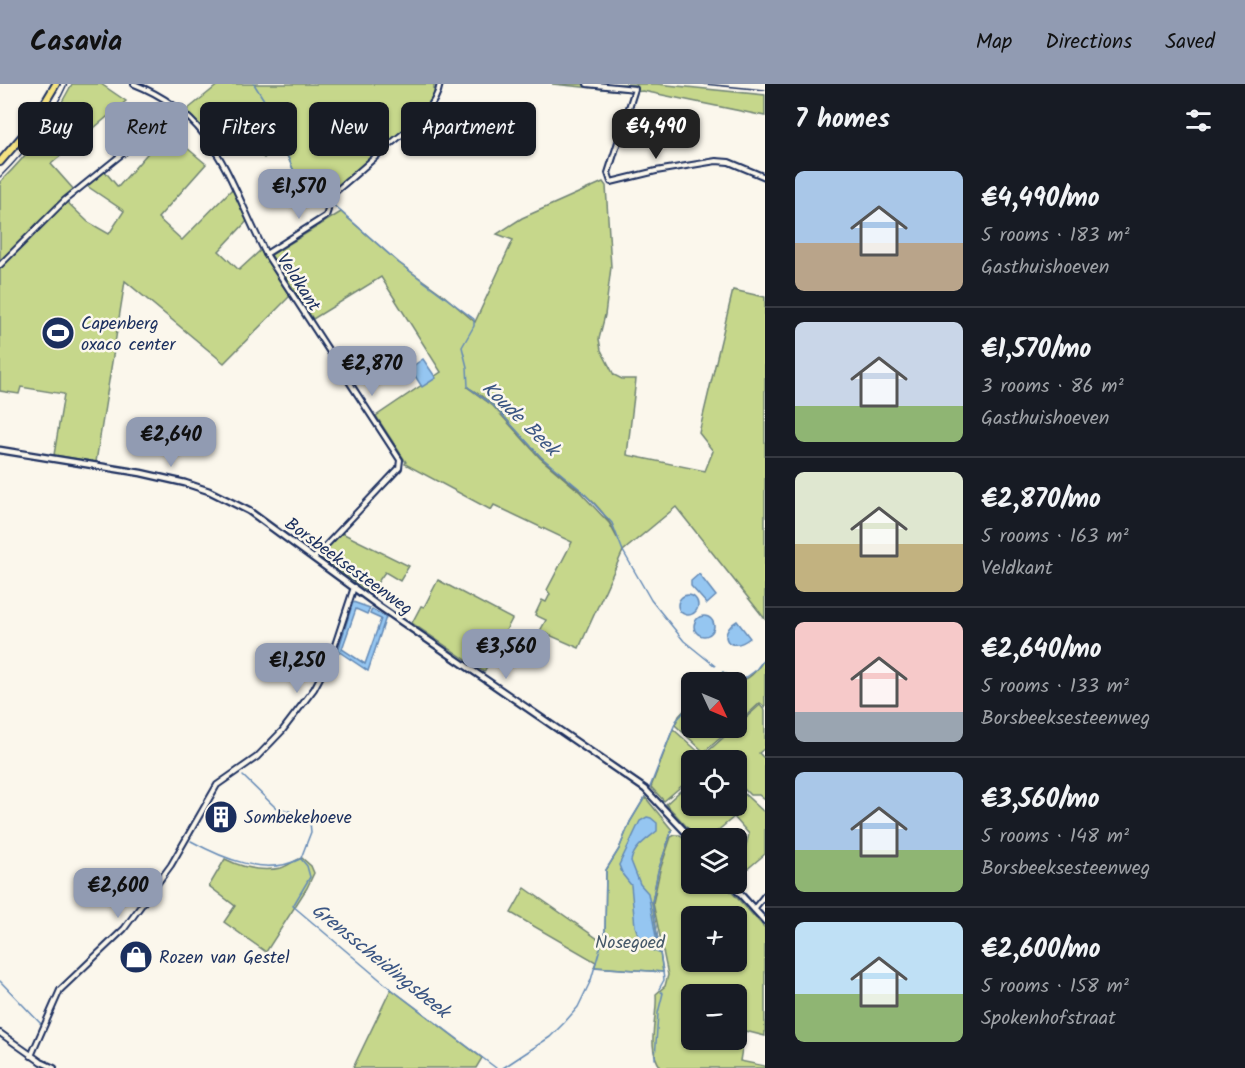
<!DOCTYPE html>
<html lang="en">
<head>
<meta charset="utf-8">
<style>
	body { margin:0; font-family:Kalam,sans-serif; background:#20242c; color:#f1f3f6; height:100vh; display:flex; flex-direction:column; font-size:22px; white-space:nowrap }
	* { box-sizing:border-box; margin:0 }
	p { font-size:20px; color:#9ea1a6 }
	.icon { flex:none; width:33px; height:33px; fill:none; stroke:currentColor; stroke-width:2; stroke-linecap:round; stroke-linejoin:round }
	.map { position:relative; flex:1; overflow:hidden }
	.side { display:flex; flex-direction:column; background:#171b24; width:480px }
	.side>* { flex:none }
	.hud { position:absolute; left:18px; top:18px; width:570px; height:54px; display:flex; gap:12px }
	.needle { width:39px; rotate:134deg }
	.controls { position:absolute; left:681px; top:588px; display:grid; gap:12px }
	.controls a { display:grid; place-items:center; width:66px; height:66px; border-radius:9px; background:#171b24; box-shadow:0 2px 4px #0004; font-size:30px }
	.price { position:absolute; translate:-50% -51px; padding:0 14px; border-radius:12px; background:#919bb2; color:#111; font-size:20px; line-height:39px; filter:drop-shadow(0 2px 3px #0008) }
	.price::after { content:''; position:absolute; left:50%; top:36px; width:18px; height:14px; margin-left:-9px; background:inherit; clip-path:polygon(0 0,100% 0,50% 100%) }
	.price.active { background:#222; color:#fff }
	ul { padding:0; list-style:none }
	li { display:flex; align-items:center; gap:18px; height:150px; padding:0 30px }
	li+li { border-top:2px solid #363941 }
	li span { display:grid; place-items:center; flex:none; width:168px; height:120px; border-radius:9px; color:#555 }
	li>.icon { margin-inline-start:auto }
	span .icon { width:72px; height:72px; fill:#fffc; stroke-width:1 }
	li b { font-size:26px }
	h2 { display:flex; justify-content:space-between; align-items:center; height:72px; padding:0 30px; font-size:26px }
	.pill { padding:0 21px; border-radius:9px; background:#171b24; box-shadow:0 2px 4px #0004; font-size:21px; line-height:54px }
	.pill.active { background:#919bb2; color:#111 }
	header { display:flex; align-items:center; gap:36px; box-sizing:border-box; height:84px; padding:0 30px; background:#919bb2; color:#111 }
	header strong { font-size:28px }
	nav { display:flex; gap:33px; margin-inline-start:auto; font-size:21px }
	main { display:flex; flex:1; min-height:0 }
	.map>svg:first-child { display:block }
	.green { fill:#c6d78b; stroke:#708374; stroke-width:1.5; fill-rule:evenodd }
	.water { fill:#95c6f1; stroke:#648ab6; stroke-width:1.5 }
	.lines { fill:none; stroke-linecap:round; stroke-linejoin:round }
	.stream { stroke:#648ab6; stroke-width:1.5 }
	.minor-casing { stroke:#1b2f5e; stroke-width:8 }
	.tertiary-casing { stroke:#1b2f5e; stroke-width:9 }
	.primary-casing { stroke:#1b2f5e; stroke-width:10 }
	.minor { stroke:#fbf7ec; stroke-width:4 }
	.tertiary { stroke:#fbf7ec; stroke-width:4.5 }
	.primary { stroke:#f5e382; stroke-width:6 }
	.tram { stroke:#1b2f5e; stroke-width:1.5 }
	.rail { stroke:#1b2f5e; stroke-width:1.5 }
	.labels { text-anchor:middle; stroke-width:5; stroke-linejoin:round; paint-order:stroke }
	.street-label { font-size:18px; fill:#1b2f5e; stroke:#fbf7ec }
	.poi-label { font-size:18px; fill:#1b2f5e; stroke:#fbf7ec; text-anchor:start }
	.park-label { font-size:18px; fill:#465969; stroke:#fbf7ec }
	.water-label { font-size:20px; font-style:italic; fill:#3a5583; stroke:#fbf7ec }
</style>
</head>
<body>
<header>
<strong>Casavia</strong>
<nav><a>Map</a><a>Directions</a><a>Saved</a></nav>
</header>
<main>
<div class="map">
<svg width="765" height="984" viewBox="0 0 765 984">
	<rect width="100%" height="100%" fill="#fbf7ec"/>
	<filter id="ink" filterUnits="userSpaceOnUse"><feTurbulence type="fractalNoise" baseFrequency=".0167" numOctaves="2"/><feDisplacementMap in="SourceGraphic" scale="12" xChannelSelector="R" yChannelSelector="G"/><feConvolveMatrix kernelMatrix="1 2 1 2 8 2 1 2 1" color-interpolation-filters="sRGB"/></filter>
	<g filter="url(#ink)">
		<g class="green">
			<path d="M72,0h29l25,17 -75,63 24,27 -10,9 23,22 21,12 15,-23 -40,-27 19,-15 15,18 49,-56 39,33 -48,54 24,22 52,-53 14,33 -29,31 20,19 24,-22 28,47 -67,68 -99,-82 -29,181 -42,-7 10,-61 -43,-7 -2,7 -19,-3v-209c32,-31 51,-59 72,-98z"/>
			<polygon points="219,0 434,0 434,16 419,35 327,115 321,106 296,92 281,58 264,74 239,49 218,71 213,62 183,29"/>
			<polygon points="552,0 657,0 765,11 765,32 643,7 634,8"/>
			<path d="M603,98l3,4 5,81 -6,48 -6,24 2,11 13,25 8,4h14l-9,76 78,16 8,-20 -14,-18 34,-143 32,7v322l-89,-112 -53,44 -44,97 -39,-17 6,-11 -11,-5 7,-15 4,2 4,-8 -3,-4 25,-48 -78,-37 -3,5 -86,-46 1,-2 -30,-46 65,-44 -60,-95 -68,42 -42,-64 70,-43 58,51 43,31 33,28 38,-82 -16,-6 25,-16zM467,303c31,16 49,46 74,70 27,26 63,45 76,81l-8,-15 -29,-31 -40,-34 -47,-52z"/>
			<polygon points="340,448 409,482 400,497 385,488 370,509 320,473 320,470"/>
			<polygon points="438,496 512,535 484,588 412,539 421,522 424,523"/>
			<path d="M765,574v49l-5,-4 -23,21 -1,-42h-23l10,-10 13,9c14,1 22,-13 29,-23z"/>
			<polygon points="691,619 692,644 732,644 704,668 675,641 679,632"/>
			<polygon points="760,621 765,627 765,664 759,669 765,675 765,716 759,711 750,711 737,698 736,676 713,676 705,670"/>
			<polygon points="673,645 702,671 701,676 692,676 691,694 664,717 651,703"/>
			<polygon points="691,697 692,722 736,722 737,703 765,729 765,770 738,793 737,784 741,780 749,750 734,733 709,754 697,754 666,720"/>
			<polygon points="645,713 672,746 658,787 652,818 663,888 594,883 596,878 511,829 525,804 601,857 605,847 606,786 619,765 630,738"/>
			<path d="M675,751h5l11,13 1,36h32l41,44v108l-20,-5 -5,30 25,5v2h-104c-16,-22 -3,-49 -5,-74l9,-8 3,-11 -15,-72 7,-33 11,-33zM692,832h44v46h-44zM692,910h44v46h-44z"/>
			<path d="M302,774l9,8 3,7 -7,15 -41,64 -42,-30 11,-16 -26,-20 16,-27c18,9 36,13 56,9 7,-2 13,-8 21,-10z"/>
			<polygon points="391,905 482,974 476,984 353,984"/>
		</g>
		<g class="water">
			<polygon points="423,275 436,294 422,303 410,284"/>
			<polygon points="699,490 716,512 707,520 691,502 691,497"/>
			<circle cx="688" cy="521" r="10"/>
			<polygon points="353,518 370,524 367,530 356,525 342,565 365,580 381,535 370,530 372,525 386,533 368,587 338,567"/>
			<circle cx="704" cy="542" r="10"/>
			<path d="M737,537l13,17c-22,17 -34,-4 -13,-17z"/>
			<path d="M647,733l4,1 6,5v8c-11,9 -23,16 -26,30l9,23 8,9 11,60 -17,-7 -7,-20 -4,-41 -8,-10 -4,-10 21,-44z"/>
		</g>
		<g class="lines">
			<g class="stream">
				<polyline points="254,0 264,16 296,92 321,106 326,115"/>
				<polyline points="330,118 399,179 474,235 474,242 462,263 467,283 468,303 494,322 541,373 581,406 612,439 623,467 651,516 684,557 715,582"/>
				<polyline points="725,589 736,597 741,597 755,587 765,574"/>
				<polyline points="713,598 723,588"/>
				<polyline points="243,692 275,723 299,730 310,738 311,748 301,774"/>
				<polyline points="650,703 676,637 692,619"/>
				<path d="M191,757c31,17 74,36 109,18"/>
				<polyline points="301,775 307,782 310,793 293,822 391,905 496,984"/>
				<polyline points="595,883 663,888 664,896 659,905"/>
				<polyline points="663,888 652,818 658,787 672,746"/>
				<polyline points="0,897 41,940"/>
				<polyline points="655,975 658,929 663,909 661,908"/>
				<polyline points="503,984 550,953 564,939 578,923 591,896 605,847 606,786 619,765 630,738 645,713"/>
			</g>
			<defs>
				<g id="minor">
					<path d="M134,0c84,33 94,97 132,170l134,206 -1,8 -85,90"/>
					<polyline points="587,0 635,5 608,89 611,98 656,87 716,77 729,78 765,93"/>
					<path d="M266,170l60,-38 2,-6 -1,-11c18,-16 38,-32 56,-49 21,-18 52,-37 57,-66"/>
					<polyline points="0,181 65,116 178,25"/>
					<polyline points="754,825 765,811"/>
					<polyline points="0,949 41,978 54,984"/>
					<polyline points="31,972 60,906 124,845 171,781 217,701 257,673 282,647 314,605 331,573 354,503"/>
				</g>
				<g id="tertiary">
					<polyline points="0,366 141,389 185,399 209,407 249,427 380,523 645,705 692,755"/>
					<polyline points="731,800 765,837"/>
				</g>
				<polyline id="primary" points="0,78 31,42 56,0"/>
			</defs>
			<use href="#minor" class="minor-casing"/>
			<use href="#tertiary" class="tertiary-casing"/>
			<use href="#primary" class="primary-casing"/>
			<use href="#minor" class="minor"/>
			<use href="#tertiary" class="tertiary"/>
			<use href="#primary" class="primary"/>
			<path class="tram" d="M0,93c28,-28 51,-57 67,-93"/>
			<polyline class="rail" points="704,0 765,6"/>
		</g>
	</g>
	<defs>
		<symbol id="stadium-disc" viewBox="-11 -11 22 22"><circle r="9.5" fill="#1b2f5e" stroke="#fbf7ec"/><path d="M0-5a6.5 5 0 1 0 0 10a6.5 5 0 1 0 0-10ZM-3.5-1.8h7v3.6h-7Z" fill="#fff"/></symbol>
		<symbol id="building-disc" viewBox="-11 -11 22 22"><circle r="9.5" fill="#1b2f5e" stroke="#fbf7ec"/><path d="M-4-6H4V6H1V3H-1V6H-4ZM-2.5-4.3h1.7v1.8h-1.7ZM.8-4.3h1.7v1.8H.8ZM-2.5-1h1.7V.8h-1.7ZM.8-1h1.7V.8H.8Z" fill="#fff"/></symbol>
		<symbol id="shop-disc" viewBox="-11 -11 22 22"><circle r="9.5" fill="#1b2f5e" stroke="#fbf7ec"/><path d="M-5-2.5h2.3a2.7 3.5 0 0 1 5.4 0H5L5.5 6h-11ZM-1.5-2.5h3a1.5 2.3 0 0 0-3 0Z" fill="#fff"/></symbol>
	</defs>
	<g fill-rule="evenodd">
		<use href="#stadium-disc" x="39" y="230" width="38" height="38"/>
		<use href="#building-disc" x="202" y="714" width="38" height="38"/>
		<use href="#shop-disc" x="117" y="854" width="38" height="38"/>
	</g>
	<g class="labels">
		<g class="street-label">
			<text transform="translate(299 198) rotate(57)" y="6">Veldkant</text>
			<text transform="translate(349 482) rotate(36)" y="6">Borsbeeksesteenweg</text>
		</g>
		<g class="poi-label">
			<text x="81" y="245">Capenberg<tspan x="81" dy="21">oxaco center</tspan></text>
			<text x="244" y="739">Sombekehoeve</text>
			<text x="159" y="879">Rozen van Gestel</text>
		</g>
		<g class="park-label">
			<text x="630" y="864">Nosegoed</text>
		</g>
		<g class="water-label">
			<text transform="translate(521 334) rotate(44)" y="7">Koude Beek</text>
			<text transform="translate(381 876) rotate(39)" y="7">Grensscheidingsbeek</text>
		</g>
	</g>
</svg>
<div class="controls">
<a><svg class="needle" viewBox="-14 -14 28 28"><path d="M0-13l5 13h-10z" fill="#e53935"/><path d="M0 13l5-13h-10z" fill="#9ea1a6"/></svg></a>
<a><svg class="icon" aria-label="locate" viewBox="0 0 24 24"><circle cx="12" cy="12" r="6"/><path d="M12 2v4M12 18v4M2 12h4M18 12h4"/></svg></a>
<a><svg class="icon" aria-label="layers" viewBox="0 0 24 24"><path d="M12 4l9 5-9 5-9-5zM3 14l9 5 9-5"/></svg></a>
<a>+</a>
<a>−</a>
</div>
<b class="price active" style="left:656px;top:76px">€4,490</b>
<b class="price" style="left:299px;top:136px">€1,570</b>
<b class="price" style="left:372px;top:313px">€2,870</b>
<b class="price" style="left:171px;top:384px">€2,640</b>
<b class="price" style="left:506px;top:596px">€3,560</b>
<b class="price" style="left:297px;top:610px">€1,250</b>
<b class="price" style="left:118px;top:835px">€2,600</b>
<div class="hud">
<a class="pill">Buy</a>
<a class="pill active">Rent</a>
<a class="pill">Filters</a>
<a class="pill">New</a>
<a class="pill">Apartment</a>
</div>
</div>
<section class="side">
<h2>7 homes<svg class="icon" aria-label="filters" viewBox="0 0 24 24"><path d="M4 7h16M4 17h16"/><circle cx="9" cy="7" r="2"/><circle cx="15" cy="17" r="2"/></svg></h2>
<ul>
<li><span style="background:linear-gradient(#a9c7e8 60%,#b9a48a 0)"><svg class="icon" aria-label="home" viewBox="0 0 24 24"><path d="M3 11l9-7 9 7M6 9v11h12V9"/></svg></span><div><b>€4,490/mo</b><p>5 rooms · 183 m²</p><p>Gasthuishoeven</p></div></li>
<li><span style="background:linear-gradient(#c9d6e8 70%,#8fb573 0)"><svg class="icon" aria-label="home" viewBox="0 0 24 24"><path d="M3 11l9-7 9 7M6 9v11h12V9"/></svg></span><div><b>€1,570/mo</b><p>3 rooms · 86 m²</p><p>Gasthuishoeven</p></div></li>
<li><span style="background:linear-gradient(#dfe7d0 60%,#c2b280 0)"><svg class="icon" aria-label="home" viewBox="0 0 24 24"><path d="M3 11l9-7 9 7M6 9v11h12V9"/></svg></span><div><b>€2,870/mo</b><p>5 rooms · 163 m²</p><p>Veldkant</p></div></li>
<li><span style="background:linear-gradient(#f6c9c9 75%,#9aa5b1 0)"><svg class="icon" aria-label="home" viewBox="0 0 24 24"><path d="M3 11l9-7 9 7M6 9v11h12V9"/></svg></span><div><b>€2,640/mo</b><p>5 rooms · 133 m²</p><p>Borsbeeksesteenweg</p></div></li>
<li><span style="background:linear-gradient(#a9c7e8 65%,#8fb573 0)"><svg class="icon" aria-label="home" viewBox="0 0 24 24"><path d="M3 11l9-7 9 7M6 9v11h12V9"/></svg></span><div><b>€3,560/mo</b><p>5 rooms · 148 m²</p><p>Borsbeeksesteenweg</p></div></li>
<li><span style="background:linear-gradient(#bfe0f5 60%,#8fb573 0)"><svg class="icon" aria-label="home" viewBox="0 0 24 24"><path d="M3 11l9-7 9 7M6 9v11h12V9"/></svg></span><div><b>€2,600/mo</b><p>5 rooms · 158 m²</p><p>Spokenhofstraat</p></div></li>
</ul>
</section>
</main>
</body>
</html>
